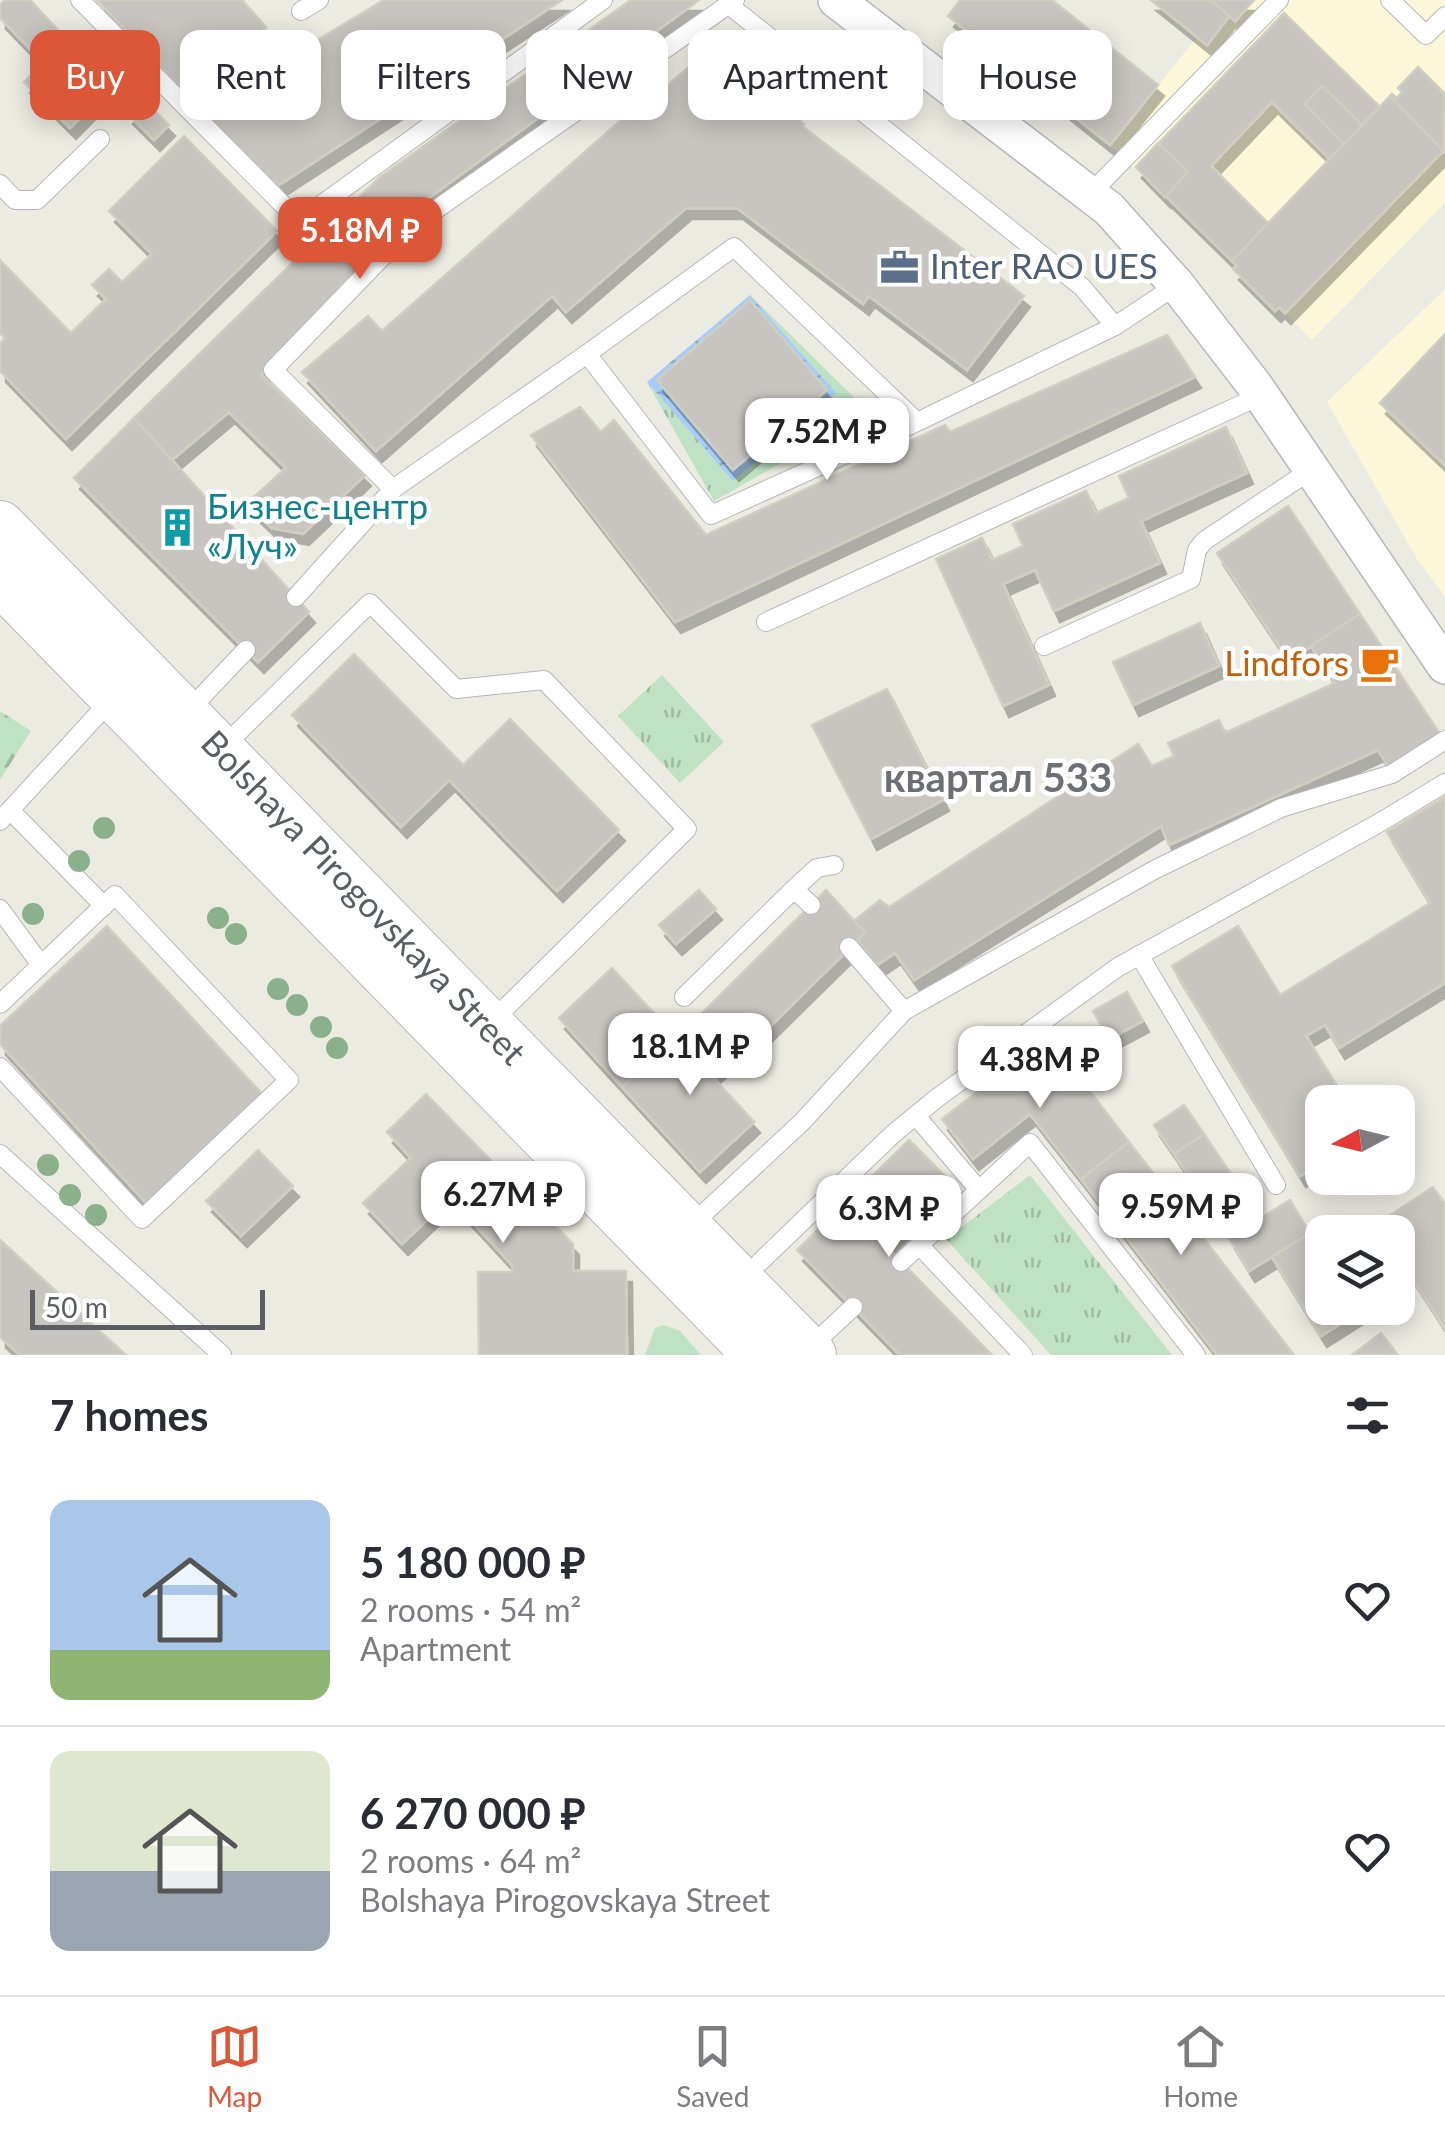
<!DOCTYPE html>
<html lang="en">
<head>
<meta charset="utf-8">
<style>
	body { margin:0; font-family:Lato,sans-serif; background:#f2f2f3; color:#2b2b33; height:100vh; display:flex; flex-direction:column; font-size:38px; white-space:nowrap }
	* { box-sizing:border-box; margin:0 }
	p { font-size:32px; color:#7c7c81 }
	.icon { flex:none; width:55px; height:55px; fill:none; stroke:currentColor; stroke-width:2; stroke-linecap:round; stroke-linejoin:round }
	.map { position:relative; height:1355px; overflow:hidden }
	.side { display:flex; flex-direction:column; background:#fff; flex:1 }
	.side>* { flex:none }
	.top-card { position:absolute; left:30px; top:30px; width:1385px; height:90px; display:flex; gap:20px }
	.needle { width:65px; rotate:263deg }
	.tools { position:absolute; left:1305px; top:1085px; display:grid; gap:20px }
	.tools a { display:grid; place-items:center; width:110px; height:110px; border-radius:20px; background:#fff; box-shadow:0 5px 25px #0003; font-size:50px }
	.scale { position:absolute; left:30px; bottom:25px; width:235px; box-sizing:border-box; padding-left:10px; border:5px solid #5a5d62; border-top:0; font-size:28px; line-height:35px; white-space:nowrap; color:#5a5d62; -webkit-text-stroke:8px #fff; paint-order:stroke }
	.price { position:absolute; translate:-50% -85px; padding:0 22px; border-radius:20px; background:#fff; color:#222; font-size:32px; line-height:65px; filter:drop-shadow(0 2px 5px #0008) }
	.price::after { content:''; position:absolute; left:50%; top:60px; width:30px; height:22px; margin-left:-15px; background:inherit; clip-path:polygon(0 0,100% 0,50% 100%) }
	.price.on { background:#dc5638; color:#fff }
	ul { padding:0; list-style:none }
	li { display:flex; align-items:center; gap:30px; height:250px; padding:0 50px }
	li+li { border-top:2px solid #e1e1e2 }
	li span { display:grid; place-items:center; flex:none; width:280px; height:200px; border-radius:20px; color:#555 }
	li>.icon { margin-inline-start:auto }
	span .icon { width:120px; height:120px; fill:#fffc; stroke-width:1 }
	li b { font-size:42px }
	h2 { display:flex; justify-content:space-between; align-items:center; height:120px; padding:0 50px; font-size:42px }
	.pill { padding:0 35px; border-radius:20px; background:#fff; box-shadow:0 5px 25px #0003; font-size:35px; line-height:90px }
	.pill.on { background:#dc5638; color:#fff }
	.tabs { display:flex; justify-content:space-around; align-items:center; height:140px; border-top:2px solid #e1e1e2; background:#fff; font-size:28px; color:#7c7c81 }
	.tabs a { display:grid; justify-items:center; gap:5px }
	.tabs .on { color:#dc5638 }
	.map>svg:first-child { display:block }
	.commercial { fill:#fbf7d8 }
	.grass { fill:url(#grass-tufts) }
	.forest { fill:url(#forest-firs) }
	.water { fill:url(#water-ripples); fill-rule:evenodd }
	.building { fill:#c8c5c0; stroke:#d0cdc1; stroke-width:2.5; filter:url(#shadow) }
	.lines { fill:none; stroke-linecap:round; stroke-linejoin:round }
	.service-casing { stroke:#b5b7bc; stroke-width:20 }
	.minor-casing { stroke:#b5b7bc; stroke-width:38 }
	.secondary-casing { stroke:#b6b8be; stroke-width:52 }
	.service { stroke:#fff; stroke-width:18 }
	.minor { stroke:#fff; stroke-width:35 }
	.secondary { stroke:#fff; stroke-width:50 }
	.tree { fill:#8ab18c }
	.labels { text-anchor:middle; stroke-width:9; stroke-linejoin:round; paint-order:stroke }
	.service-label { font-size:35px; fill:#4e5e75; stroke:#fff; text-anchor:start }
	.culture-label { font-size:35px; fill:#0d838f; stroke:#fff; text-anchor:start }
	.food-label { font-size:35px; fill:#c56008; stroke:#fff; text-anchor:end }
	.street-label { font-size:35px; fill:#5a5d62; stroke:#fff }
	.quarter-label { font-size:40px; font-weight:bold; fill:#6c6f74; stroke:#fff }
</style>
</head>
<body>
<div class="map">
<svg width="1445" height="1355" viewBox="0 0 1445 1355">
	<defs>
		<pattern id="grass-tufts" width="24" height="20" patternUnits="userSpaceOnUse" patternTransform="scale(2.5)"><rect width="24" height="20" fill="#c0e2c4"/><path d="M3 7l-1-3M5 7V3M7 7l1-3M15 17l-1-3M17 17v-4M19 17l1-3" fill="none" stroke="#9fbaa3"/></pattern>
		<pattern id="forest-firs" width="22" height="20" patternUnits="userSpaceOnUse" patternTransform="scale(2.5)"><rect width="22" height="20" fill="#c0e2c4"/><path d="M5 1l3.5 6h-7zM16 11l3.5 6h-7z" fill="#9fbaa3"/></pattern>
		<pattern id="water-ripples" width="26" height="14" patternUnits="userSpaceOnUse" patternTransform="scale(2.5)"><rect width="26" height="14" fill="#a6ccf9"/><path d="M2 4q2-2 4 0t4 0M15 11q2-2 4 0t4 0" fill="none" stroke="#8aa9cd"/></pattern>
		<filter id="shadow"><feDropShadow dx="6" dy="11" stdDeviation="0" flood-color="#0004"/></filter>
	</defs>
	<rect width="100%" height="100%" fill="#ecebe2"/>
	<g class="commercial">
		<polygon points="1254,0 1445,0 1445,203 1312,340 1280,308 1275,311 1233,269 1236,265 1110,145 1197,37 1207,44 1230,15 1236,21"/>
		<polygon points="1445,289 1445,597 1417,559 1327,402"/>
	</g>
	<g class="grass">
		<polygon points="750,295 870,413 714,501 647,382 733,480 835,393"/>
		<polygon points="662,675 724,742 680,783 618,716"/>
		<polygon points="1030,1175 1172,1355 1051,1355 946,1239"/>
		<polygon points="664,1325 680,1331 701,1355 645,1355 655,1328"/>
	</g>
	<polygon class="forest" points="0,711 31,731 0,780"/>
	<path class="water" d="M750,295l86,98 -103,88 -86,-99zM750,300l76,90 -169,-10z"/>
	<g class="building">
		<polygon points="5,0 30,0 59,31 35,54 0,18 0,5"/>
		<polygon points="97,0 242,0 266,27 255,39 276,65 384,0 562,0 276,187"/>
		<polygon points="631,0 699,0 403,217 261,375 365,475 303,534 272,528 246,504 286,468 229,412 172,460 134,418 380,177"/>
		<polygon points="960,0 1052,0 1158,85 1110,145 948,16"/>
		<polygon points="1151,0 1211,0 1230,15 1207,45"/>
		<polygon points="1211,0 1254,0 1235,21"/>
		<polygon points="1284,13 1380,107 1330,159 1272,102 1211,166 1268,223 1232,261 1136,167"/>
		<polygon points="67,39 113,84 70,128 24,82"/>
		<polygon points="697,60 718,60 767,98 769,96 804,124 802,126 1024,296 967,370 869,296 863,304 737,208 686,208 566,312 552,296 376,451 302,372 368,316 382,331 646,98 649,101"/>
		<polygon points="1418,67 1445,94 1443,151 1390,96 1392,94 1397,98 1402,92 1398,88"/>
		<polygon points="1322,86 1362,125 1372,114 1387,129 1358,158 1305,104"/>
		<polygon points="1390,96 1443,151 1285,313 1279,307 1275,311 1233,269 1237,266 1232,261"/>
		<polygon points="142,98 169,125 154,140 127,113"/>
		<polygon points="184,136 277,231 66,439 0,371 0,344 5,338 0,333 0,260 71,333 106,299 92,285 109,269 122,282 152,254 109,211"/>
		<polygon points="1158,143 1188,172 1165,197 1136,167"/>
		<polygon points="750,300 827,390 733,470 657,380"/>
		<polygon points="1445,334 1445,465 1380,403"/>
		<polygon points="1167,335 1195,377 675,622 531,435 580,407 601,432 614,420 706,535 945,425 950,432"/>
		<polygon points="134,418 309,612 258,662 74,478"/>
		<polygon points="1226,427 1247,473 1141,521 1160,563 1054,611 1035,570 1003,584 1049,685 1003,706 936,559 982,538 992,560 1023,546 1013,524 1086,491 1096,513 1129,498 1119,476"/>
		<polygon points="1288,506 1360,614 1289,661 1217,553"/>
		<polygon points="1360,614 1440,734 1389,767 1378,750 1169,845 1161,826 914,980 895,953 877,965 857,940 865,933 854,921 880,900 889,907 1138,744 1152,766 1174,756 1168,743 1219,720 1225,733 1335,683 1311,646"/>
		<polygon points="1200,623 1219,666 1133,705 1113,662"/>
		<polygon points="354,654 463,765 510,719 619,830 557,891 449,780 401,827 292,715"/>
		<polygon points="887,689 943,800 871,839 812,725"/>
		<polygon points="1445,797 1445,983 1339,1048 1325,1025 1306,1036 1347,1102 1322,1102 1322,1163 1300,1176 1172,966 1238,926 1280,995 1430,903 1387,832"/>
		<polygon points="699,890 716,909 676,944 659,925"/>
		<polygon points="826,890 865,933 731,1065 692,1023"/>
		<polygon points="107,926 264,1096 147,1204 0,1044 0,1026"/>
		<polygon points="612,968 676,1037 622,1087 559,1018"/>
		<polygon points="1127,992 1143,1021 1109,1039 1093,1011"/>
		<polygon points="692,1023 726,1061 711,1075 754,1122 700,1172 622,1087"/>
		<polygon points="1048,1037 1129,1142 1081,1179 1030,1114 973,1159 942,1119"/>
		<polygon points="426,1094 573,1244 573,1271 626,1271 627,1355 479,1355 478,1272 513,1272 512,1265 450,1198 402,1244 363,1203 411,1158 387,1132"/>
		<polygon points="1184,1105 1204,1134 1174,1154 1154,1125"/>
		<polygon points="1204,1134 1241,1189 1211,1209 1174,1154"/>
		<polygon points="909,1140 950,1181 885,1245 992,1355 900,1355 797,1250"/>
		<polygon points="1129,1142 1294,1355 1217,1355 1081,1179"/>
		<polygon points="258,1150 293,1186 241,1236 206,1201"/>
		<polygon points="1433,1187 1445,1204 1445,1329 1398,1256 1398,1232 1382,1232 1377,1224"/>
		<polygon points="1290,1200 1310,1233 1249,1271 1229,1238"/>
		<polygon points="1310,1233 1322,1253 1322,1308 1356,1308 1359,1312 1321,1336 1272,1257"/>
		<polygon points="0,1240 126,1355 20,1355 0,1337"/>
		<polygon points="1381,1333 1398,1355 1352,1355"/>
	</g>
	<g class="lines">
		<defs>
			<g id="service">
				<polyline points="80,0 299,221 603,0"/>
				<polyline points="1390,0 1426,35 1445,16"/>
				<polyline points="729,5 1082,287 1115,326 1177,285"/>
				<polyline points="301,11 319,0"/>
				<polyline points="0,184 15,200 37,200 100,139"/>
				<polyline points="1091,193 1279,0"/>
				<polyline points="917,422 734,247 587,354 711,515 917,422 1115,326"/>
				<polyline points="393,489 587,354"/>
				<polyline points="296,597 393,489 273,370 411,227 735,0"/>
				<polyline points="766,622 1262,395"/>
				<polyline points="1044,646 1191,579 1197,550 1204,541 1311,470"/>
				<polyline points="188,711 246,650"/>
				<polyline points="223,747 370,603 456,689 544,680 687,829 490,1023"/>
				<polyline points="10,810 104,906"/>
				<polyline points="0,821 111,700"/>
				<polyline points="811,905 794,889 817,868 834,865"/>
				<polyline points="0,909 41,965"/>
				<polyline points="1139,955 1276,1185"/>
				<polyline points="684,997 794,889"/>
				<polyline points="0,1004 115,895 289,1080 142,1219 0,1067"/>
				<polyline points="904,1011 1154,870 1281,808 1392,774 1445,740"/>
				<polyline points="916,1116 979,1190"/>
				<polyline points="0,1154 222,1355"/>
				<polyline points="688,1228 802,1122 904,1011 849,947"/>
				<polyline points="919,1245 1023,1355"/>
				<polyline points="760,1262 893,1134 937,1098 1118,967 1379,823 1445,783"/>
				<polyline points="901,1262 1030,1143 1196,1355"/>
				<polyline points="807,1350 853,1307"/>
			</g>
			<polyline id="minor" points="836,0 1109,209 1177,285 1255,386 1445,666"/>
			<g id="secondary">
				<polyline points="0,526 811,1355"/>
				<polyline points="0,579 759,1355"/>
			</g>
		</defs>
		<use href="#service" class="service-casing"/>
		<use href="#minor" class="minor-casing"/>
		<use href="#secondary" class="secondary-casing"/>
		<use href="#service" class="service"/>
		<use href="#minor" class="minor"/>
		<use href="#secondary" class="secondary"/>
	</g>
	<g class="tree">
		<circle cx="104" cy="828" r="11"/>
		<circle cx="79" cy="861" r="11"/>
		<circle cx="33" cy="914" r="11"/>
		<circle cx="218" cy="918" r="11"/>
		<circle cx="236" cy="934" r="11"/>
		<circle cx="278" cy="989" r="11"/>
		<circle cx="297" cy="1005" r="11"/>
		<circle cx="321" cy="1027" r="11"/>
		<circle cx="337" cy="1048" r="11"/>
		<circle cx="48" cy="1165" r="11"/>
		<circle cx="70" cy="1195" r="11"/>
		<circle cx="96" cy="1215" r="11"/>
	</g>
	<defs>
		<symbol id="office-bare" viewBox="-9 -9 18 18"><path d="M-6-3h4V-5.5h4V-3h4V5H-6ZM-1-4.5V-3h2v-1.5ZM-6 0V1H6V0Z" fill="#5c6f8a" stroke="#fff" stroke-width="2.5" paint-order="stroke"/></symbol>
		<symbol id="building-bare" viewBox="-9 -9 18 18"><path d="M-4-6H4V6H1V3H-1V6H-4ZM-2.5-4.3h1.7v1.8h-1.7ZM.8-4.3h1.7v1.8H.8ZM-2.5-1h1.7V.8h-1.7ZM.8-1h1.7V.8H.8Z" fill="#0f9aa8" stroke="#fff" stroke-width="2.5" paint-order="stroke"/></symbol>
		<symbol id="cafe-bare" viewBox="-9 -9 18 18"><path d="M-5.5-4.5H6V0H3Q3 3.5 0 3.5H-2.5Q-5.5 3.5-5.5 0ZM3-3.2v2h1.7v-2ZM-6 4.5H4V6H-6Z" fill="#e8710a" stroke="#fff" stroke-width="2.5" paint-order="stroke"/></symbol>
	</defs>
	<g fill-rule="evenodd">
		<use href="#office-bare" x="872" y="240" width="55" height="55"/>
		<use href="#building-bare" x="150" y="500" width="55" height="55"/>
		<use href="#cafe-bare" x="1352" y="636" width="55" height="55"/>
	</g>
	<g class="labels">
		<g class="service-label">
			<text x="930" y="279">Inter RAO UES</text>
		</g>
		<g class="culture-label">
			<text x="207" y="519">Бизнес-центр<tspan x="207" dy="40">«Луч»</tspan></text>
		</g>
		<g class="food-label">
			<text x="1349" y="676">Lindfors</text>
		</g>
		<g class="street-label">
			<text transform="translate(363 898) rotate(46)" y="12">Bolshaya Pirogovskaya Street</text>
		</g>
		<g class="quarter-label">
			<text x="998" y="792">квартал 533</text>
		</g>
	</g>
</svg>
<div class="tools">
<a><svg class="needle" viewBox="-14 -14 28 28"><path d="M0-13l5 13h-10z" fill="#e53935"/><path d="M0 13l5-13h-10z" fill="#7c7c81"/></svg></a>
<a><svg class="icon" aria-label="layers" viewBox="0 0 24 24"><path d="M12 4l9 5-9 5-9-5zM3 14l9 5 9-5"/></svg></a>
</div>
<div class="scale">50 m</div>
<b class="price on" style="left:360px;top:282px">5.18M ₽</b>
<b class="price" style="left:827px;top:483px">7.52M ₽</b>
<b class="price" style="left:690px;top:1098px">18.1M ₽</b>
<b class="price" style="left:1040px;top:1111px">4.38M ₽</b>
<b class="price" style="left:503px;top:1246px">6.27M ₽</b>
<b class="price" style="left:1181px;top:1258px">9.59M ₽</b>
<b class="price" style="left:889px;top:1260px">6.3M ₽</b>
<div class="top-card">
<a class="pill on">Buy</a>
<a class="pill">Rent</a>
<a class="pill">Filters</a>
<a class="pill">New</a>
<a class="pill">Apartment</a>
<a class="pill">House</a>
</div>
</div>
<section class="side">
<h2>7 homes<svg class="icon" aria-label="filters" viewBox="0 0 24 24"><path d="M4 7h16M4 17h16"/><circle cx="9" cy="7" r="2"/><circle cx="15" cy="17" r="2"/></svg></h2>
<ul>
<li><span style="background:linear-gradient(#a9c7e8 75%,#8fb573 0)"><svg class="icon" aria-label="home" viewBox="0 0 24 24"><path d="M3 11l9-7 9 7M6 9v11h12V9"/></svg></span><div><b>5 180 000 ₽</b><p>2 rooms · 54 m²</p><p>Apartment</p></div><svg class="icon" aria-label="heart" viewBox="0 0 24 24"><path d="M12 20l-8-8c-3-5 5-10 8-4 3-6 11-1 8 4z"/></svg></li>
<li><span style="background:linear-gradient(#dfe7d0 60%,#9aa5b1 0)"><svg class="icon" aria-label="home" viewBox="0 0 24 24"><path d="M3 11l9-7 9 7M6 9v11h12V9"/></svg></span><div><b>6 270 000 ₽</b><p>2 rooms · 64 m²</p><p>Bolshaya Pirogovskaya Street</p></div><svg class="icon" aria-label="heart" viewBox="0 0 24 24"><path d="M12 20l-8-8c-3-5 5-10 8-4 3-6 11-1 8 4z"/></svg></li>
</ul>
</section>
<nav class="tabs">
<a class="on"><svg class="icon" aria-label="map" viewBox="0 0 24 24"><path d="M3 6l6-2 6 2 6-2v14l-6 2-6-2-6 2zM9 4v14M15 6v14"/></svg>Map</a>
<a><svg class="icon" aria-label="saved" viewBox="0 0 24 24"><path d="M7 4h10v16l-5-4-5 4z"/></svg>Saved</a>
<a><svg class="icon" aria-label="home" viewBox="0 0 24 24"><path d="M3 11l9-7 9 7M6 9v11h12V9"/></svg>Home</a>
</nav>
</body>
</html>
